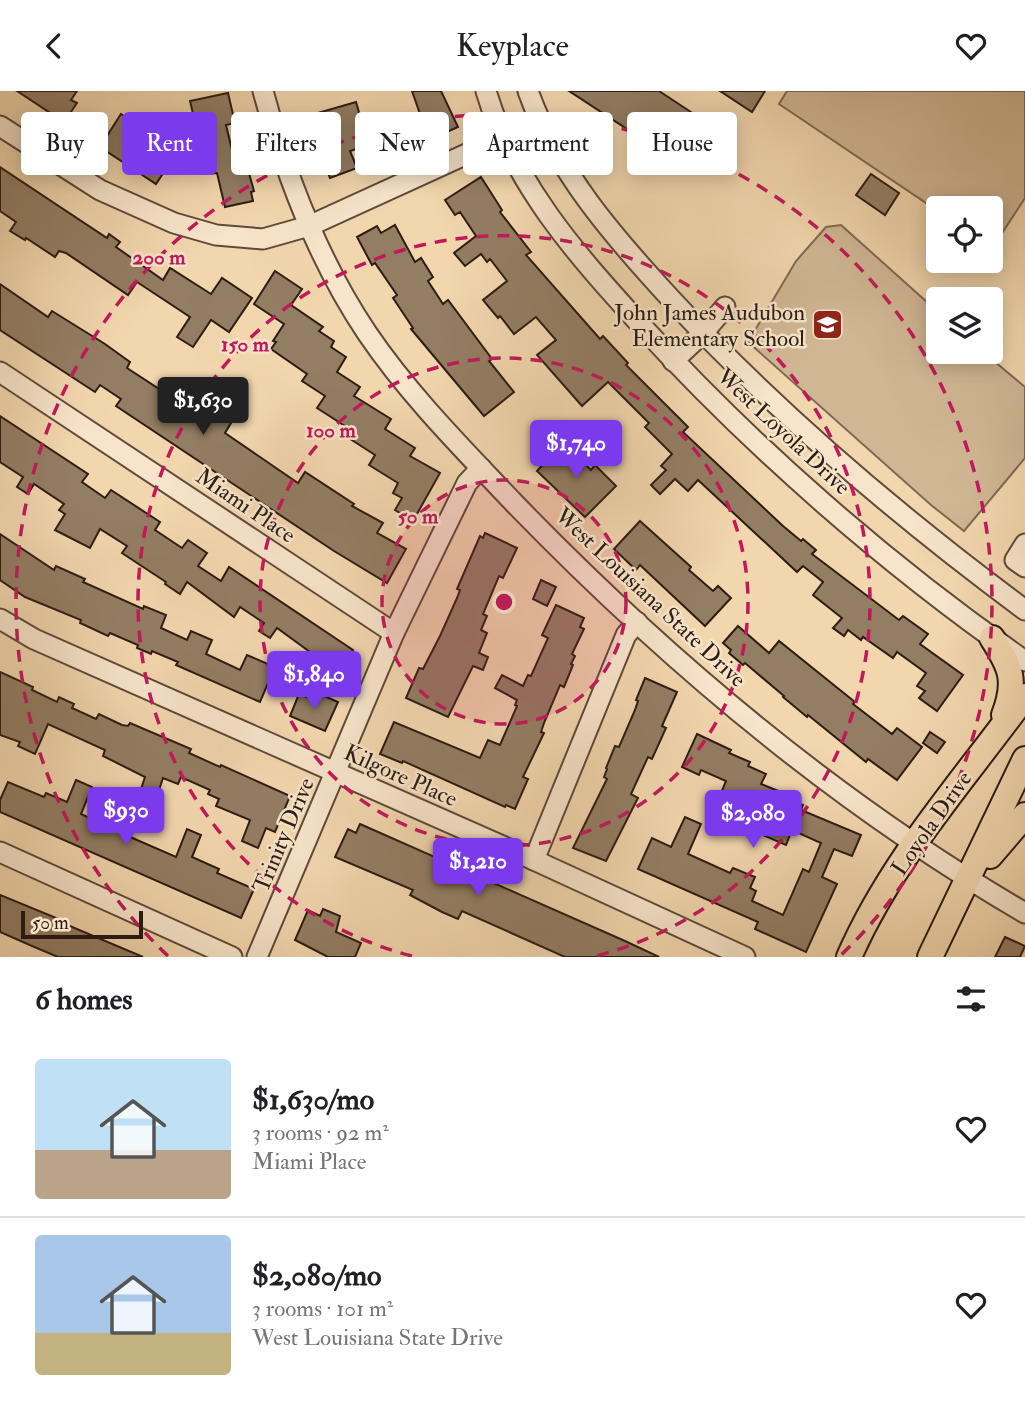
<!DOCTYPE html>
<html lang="en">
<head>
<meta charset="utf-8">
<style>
	body { margin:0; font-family:"IM FELL Double Pica",serif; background:#f2f2f2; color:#202124; height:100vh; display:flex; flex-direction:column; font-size:26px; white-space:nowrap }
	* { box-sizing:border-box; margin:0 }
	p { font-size:23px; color:#757577 }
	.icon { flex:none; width:38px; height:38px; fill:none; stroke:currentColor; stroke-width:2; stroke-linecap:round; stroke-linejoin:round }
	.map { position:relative; height:866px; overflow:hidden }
	.sheet { display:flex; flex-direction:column; background:#fff; flex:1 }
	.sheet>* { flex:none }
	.guide { position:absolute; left:21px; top:21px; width:984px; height:63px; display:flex; gap:14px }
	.tools { position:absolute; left:926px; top:105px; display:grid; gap:14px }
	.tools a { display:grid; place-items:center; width:77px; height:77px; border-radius:7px; background:#fff; box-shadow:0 4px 18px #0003; font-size:35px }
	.scale { position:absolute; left:21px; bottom:18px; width:122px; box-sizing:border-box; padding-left:7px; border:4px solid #2c1c12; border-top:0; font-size:19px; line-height:24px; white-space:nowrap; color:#2c1c12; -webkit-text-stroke:5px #f7e4ca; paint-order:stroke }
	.price { position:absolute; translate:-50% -60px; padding:0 16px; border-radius:7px; background:#7c3aed; color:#fff; font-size:23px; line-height:46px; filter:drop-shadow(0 2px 4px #0008) }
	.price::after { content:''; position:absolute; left:50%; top:42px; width:21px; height:16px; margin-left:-10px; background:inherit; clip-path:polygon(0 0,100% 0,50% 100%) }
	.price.active { background:#222; color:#fff }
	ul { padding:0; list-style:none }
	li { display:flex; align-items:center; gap:21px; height:175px; padding:0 35px }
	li+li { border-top:2px solid #e0e0e0 }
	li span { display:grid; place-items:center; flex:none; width:196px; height:140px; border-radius:7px; color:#555 }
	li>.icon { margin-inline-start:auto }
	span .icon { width:84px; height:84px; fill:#fffc; stroke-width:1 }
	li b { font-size:30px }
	h2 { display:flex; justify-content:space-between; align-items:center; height:84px; padding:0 35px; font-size:30px }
	.tag { padding:0 24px; border-radius:7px; background:#fff; box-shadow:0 4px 18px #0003; font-size:24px; line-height:63px }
	.tag.active { background:#7c3aed; color:#fff }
	header { display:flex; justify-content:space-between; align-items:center; height:91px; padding:0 35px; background:#fff; font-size:32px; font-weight:600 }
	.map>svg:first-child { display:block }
	.green { fill:#d0b693; stroke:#7e6952; stroke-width:2 }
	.building { fill:#937d63; stroke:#2c1c12; stroke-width:2 }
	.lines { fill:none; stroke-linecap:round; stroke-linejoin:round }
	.minor-casing { stroke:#5e4a39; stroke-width:23 }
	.major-casing { stroke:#2c1c12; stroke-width:28 }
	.minor { stroke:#f7e4ca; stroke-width:19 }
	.major { stroke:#f2d6ae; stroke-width:24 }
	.ring { fill:none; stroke:#c2185b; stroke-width:3.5; stroke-dasharray:12 9 }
	.labels { text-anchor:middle; stroke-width:5; stroke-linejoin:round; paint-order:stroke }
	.poi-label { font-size:23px; fill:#2c1c12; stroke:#f7e4ca; text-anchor:end }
	.street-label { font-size:23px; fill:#2c1c12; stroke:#f7e4ca }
	.centre { fill:#c2185b; stroke:#f7e4ca; stroke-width:3.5 }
	.ring-label { font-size:21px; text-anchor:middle; font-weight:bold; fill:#c2185b; stroke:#f7e4ca; stroke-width:5; stroke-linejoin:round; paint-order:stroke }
</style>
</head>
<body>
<header><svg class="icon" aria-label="back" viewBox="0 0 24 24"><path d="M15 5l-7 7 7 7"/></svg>Keyplace<svg class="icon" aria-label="heart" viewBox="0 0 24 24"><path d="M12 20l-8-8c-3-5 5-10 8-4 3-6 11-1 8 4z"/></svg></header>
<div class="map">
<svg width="1025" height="866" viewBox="0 0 1025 866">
	<rect width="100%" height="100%" fill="#f2d6ae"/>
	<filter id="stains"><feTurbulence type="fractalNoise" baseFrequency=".00286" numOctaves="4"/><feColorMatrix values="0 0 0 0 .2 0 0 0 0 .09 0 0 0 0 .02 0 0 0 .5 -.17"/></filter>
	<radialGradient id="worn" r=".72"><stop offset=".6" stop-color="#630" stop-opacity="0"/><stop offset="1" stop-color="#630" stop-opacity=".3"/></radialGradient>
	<g class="green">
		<polygon points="787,0 1025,0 1025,107 993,156 991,155 990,117 938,117 938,120 779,13"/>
		<polygon points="841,134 938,221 938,261 983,261 1025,296 1025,367 964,440 931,414 748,251 796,170 826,136"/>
	</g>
	<g class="building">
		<polygon points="17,0 77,0 71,9 77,12 64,31"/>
		<polygon points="412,0 441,0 458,36 429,49"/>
		<polygon points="569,0 659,0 709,33 682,74"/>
		<polygon points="720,0 765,0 752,21"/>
		<polygon points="228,2 235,32 226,34 233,63 243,61 254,100 251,101 253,110 225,116 217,82 209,83 205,74 190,10"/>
		<polygon points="356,11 363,35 356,37 362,56 350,60 357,77 330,87 318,57 320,56 311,24"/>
		<polygon points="121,23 177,61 156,93 100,56"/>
		<polygon points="0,76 107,147 109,143 120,151 116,156 163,189 170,177 211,203 222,187 252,207 229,241 211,229 193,256 177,246 190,226 137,191 128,204 66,162 59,160 55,166 26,147 25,149 10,140 16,131 0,120"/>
		<polygon points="871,83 899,102 885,124 856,104"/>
		<polygon points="481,86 502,119 500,121 531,161 526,164 600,248 603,245 628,272 626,274 688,336 683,341 783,435 801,450 803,448 816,459 812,463 899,529 903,525 928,543 920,553 963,584 937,620 919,607 925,600 917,595 926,582 897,561 893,567 863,546 861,549 848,539 844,545 833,537 842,527 813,504 823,491 803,475 797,481 698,389 688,400 675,388 660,403 651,394 666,379 661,375 672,363 645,336 649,332 608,291 582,315 537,264 556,249 536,226 514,243 500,225 498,227 483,209 507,190 490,168 487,171 481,163 465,175 454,162 476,145 460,121 455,124 445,109"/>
		<polygon points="395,134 415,171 421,167 433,186 428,190 443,213 448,209 492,268 489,270 514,301 484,325 411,238 413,237 393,207 397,204 375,172 372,174 357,146 377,135 381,142"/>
		<polygon points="275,180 302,198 291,214 323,236 319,240 334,250 331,256 346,266 337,281 360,296 354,305 391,328 385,338 415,357 410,365 440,382 413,430 395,419 402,407 393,402 398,392 369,374 375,364 344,344 348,337 317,317 325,305 302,290 307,283 271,258 276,251 273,250 284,233 254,213"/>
		<polygon points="0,193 48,226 52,220 105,253 130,271 127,277 167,303 171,297 207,321 209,318 231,332 225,342 298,392 305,381 354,413 352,415 383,432 377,442 406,458 387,492 334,460 116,315 121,308 100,294 95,301 0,239"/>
		<polygon points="0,325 88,383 82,391 105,407 111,399 160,431 155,439 182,457 188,449 207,462 198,475 221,490 229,476 353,559 340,578 326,569 325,572 277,537 270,547 259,540 264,532 240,516 234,526 187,491 180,503 165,493 166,491 122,462 127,455 100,438 90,457 55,439 65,423 59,419 64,413 34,393 28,403 17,396 23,386 0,371"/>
		<polygon points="563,352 591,379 595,374 616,395 585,426 537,380"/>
		<polygon points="640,430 691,476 689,479 713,500 718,495 731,507 705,535 640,474 636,479 614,458"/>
		<polygon points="485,442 517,457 503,487 499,485 483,523 487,525 481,539 487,542 479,562 488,566 483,579 473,575 448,626 406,607 419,577 423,578 440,545 457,507 460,499 457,498 467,475 480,445 483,447"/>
		<polygon points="0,443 54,479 56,475 85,488 83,491 143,518 144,515 166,524 161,537 187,549 191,540 212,549 206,563 240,579 247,564 275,576 260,611 176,574 178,571 152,560 151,563 137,557 138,554 110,542 108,545 80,532 81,529 25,506 0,489"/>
		<polygon points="541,489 556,496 547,515 533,508"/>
		<polygon points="556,514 584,527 580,536 584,538 572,563 575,565 571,573 573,574 564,596 560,594 544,632 541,641 544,642 523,686 528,688 515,718 506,714 505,716 403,670 402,672 380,663 394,631 480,667 488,649 500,654 517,615 515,614 517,609 495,597 502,584 523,595 528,584 531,585 548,547 542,544"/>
		<polygon points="738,535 769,562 779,550 855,611 853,613 892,643 897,637 922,656 897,689 868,668 866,671 808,624 807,626 783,606 784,605 745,572 743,574 729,562 731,559 723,552"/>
		<polygon points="0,581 33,596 32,599 57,611 59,606 74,613 72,617 96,628 99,623 122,634 128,635 130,632 191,658 189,662 220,676 221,674 290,705 275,741 266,737 258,757 242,750 250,729 216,715 219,708 208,703 210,699 181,686 178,693 163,687 154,714 138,707 145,686 103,665 105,659 48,633 35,663 18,655 20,651 0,644"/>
		<polygon points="645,587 677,601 662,635 666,637 652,668 648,666 631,703 638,707 606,770 573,757 607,688 604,686 607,678 606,677 615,655 619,656 635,619 638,610 636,609"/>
		<polygon points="299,603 317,610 320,603 338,611 325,640 290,625"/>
		<polygon points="930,641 945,651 937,662 923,652"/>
		<polygon points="697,643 731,659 729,662 750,671 748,675 766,683 761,693 791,705 789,708 803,714 801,719 861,744 852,765 834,758 822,786 837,793 806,861 755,838 758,831 638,778 652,747 671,756 685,726 701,733 688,763 730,782 733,777 755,786 750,797 756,800 752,810 783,824 803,778 809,781 821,752 792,739 786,754 758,742 764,727 719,707 726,690 701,679 699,684 682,676"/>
		<polygon points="76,689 92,696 81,723 137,749 176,766 187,738 201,744 192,766 219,778 217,782 254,798 241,827 0,721 0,709 8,691 44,706 46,702 67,711"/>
		<polygon points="360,733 625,850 659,866 565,866 462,820 458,828 442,821 410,804 413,799 335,766 348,738 356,742"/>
		<polygon points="0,804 66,831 65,833 143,866 58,866 32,855 0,841"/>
		<polygon points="323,818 340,825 336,841 361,852 355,866 328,866 295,849 308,819 320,825"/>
		<polygon points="1005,846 1025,855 1020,866 995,866"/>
	</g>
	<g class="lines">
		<defs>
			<g id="minor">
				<path d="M263,0c23,85 55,169 104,242 42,62 96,116 147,170 152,157 322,300 511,410"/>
				<path d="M486,0c27,92 90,163 153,232 113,124 248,242 386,338"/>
				<path d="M528,0c29,81 85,145 143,208 108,116 227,217 354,311"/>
				<polyline points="0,35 100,99 174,132 216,144 263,148 309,135 539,30"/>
				<polyline points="673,270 703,242 725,216"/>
				<polyline points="0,281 394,542"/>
				<polyline points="1025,453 1015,469 1025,476"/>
				<polyline points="0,528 34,548 534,769 745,866"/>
				<polyline points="0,761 232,866"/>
				<polyline points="534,769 626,544 637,531"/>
				<polyline points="257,866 394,542 467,392 481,377"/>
			</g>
			<g id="major">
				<path d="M992,547c19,29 25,43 12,77"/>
				<polyline points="990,765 1025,724"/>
				<path d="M849,866c43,-98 114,-176 176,-261"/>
				<polyline points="930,866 1025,668"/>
			</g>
		</defs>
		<use href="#minor" class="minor-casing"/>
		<use href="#major" class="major-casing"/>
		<use href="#minor" class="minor"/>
		<use href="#major" class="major"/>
	</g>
	<circle cx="504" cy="511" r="122" fill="#c2185b" fill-opacity=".12"/>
	<g class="ring">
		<circle cx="504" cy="511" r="122"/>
		<circle cx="504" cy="511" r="244"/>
		<path d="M412 865A366 366 0 1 1 596 865"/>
		<path d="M168 865A488 488 0 1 1 840 865"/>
	</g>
	<defs>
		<symbol id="school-square" viewBox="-11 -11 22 22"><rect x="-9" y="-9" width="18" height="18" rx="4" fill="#8f2418" stroke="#f7e4ca"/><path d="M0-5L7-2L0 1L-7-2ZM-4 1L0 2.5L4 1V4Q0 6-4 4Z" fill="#fff"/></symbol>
	</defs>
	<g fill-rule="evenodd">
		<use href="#school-square" x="810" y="216" width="35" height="35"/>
	</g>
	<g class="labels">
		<g class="poi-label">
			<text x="805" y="229">John James Audubon<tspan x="805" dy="26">Elementary School</tspan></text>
		</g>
		<g class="street-label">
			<text transform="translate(784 340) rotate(43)" y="8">West Loyola Drive</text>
			<text transform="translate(246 414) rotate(34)" y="8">Miami Place</text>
			<text transform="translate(651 506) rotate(43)" y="8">West Louisiana State Drive</text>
			<text transform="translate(401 684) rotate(24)" y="8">Kilgore Place</text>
			<text transform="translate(931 732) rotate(-55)" y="8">Loyola Drive</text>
			<text transform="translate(283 744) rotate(-67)" y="8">Trinity Drive</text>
		</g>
	</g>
	<circle cx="504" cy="511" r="10" class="centre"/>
	<g class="ring-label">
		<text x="159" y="173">200 m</text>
		<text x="245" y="260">150 m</text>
		<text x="331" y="346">100 m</text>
		<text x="418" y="432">50 m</text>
	</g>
	<rect width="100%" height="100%" filter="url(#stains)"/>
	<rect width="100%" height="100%" fill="url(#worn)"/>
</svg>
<div class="tools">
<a><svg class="icon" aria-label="locate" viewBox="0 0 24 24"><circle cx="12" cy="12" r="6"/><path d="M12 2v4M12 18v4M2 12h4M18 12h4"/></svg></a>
<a><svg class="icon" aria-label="layers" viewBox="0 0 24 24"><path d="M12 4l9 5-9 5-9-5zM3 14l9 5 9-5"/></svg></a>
</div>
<div class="scale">50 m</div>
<b class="price active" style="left:203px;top:346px">$1,630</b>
<b class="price" style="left:576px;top:389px">$1,740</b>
<b class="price" style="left:314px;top:620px">$1,840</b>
<b class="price" style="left:126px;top:756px">$930</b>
<b class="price" style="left:753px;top:759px">$2,080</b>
<b class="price" style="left:478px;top:807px">$1,210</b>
<div class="guide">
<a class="tag">Buy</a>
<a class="tag active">Rent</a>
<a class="tag">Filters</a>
<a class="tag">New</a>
<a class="tag">Apartment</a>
<a class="tag">House</a>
</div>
</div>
<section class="sheet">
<h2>6 homes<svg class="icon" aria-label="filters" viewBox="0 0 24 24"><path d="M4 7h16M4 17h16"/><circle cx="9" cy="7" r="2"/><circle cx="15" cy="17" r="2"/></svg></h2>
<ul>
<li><span style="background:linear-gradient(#bfe0f5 65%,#b9a48a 0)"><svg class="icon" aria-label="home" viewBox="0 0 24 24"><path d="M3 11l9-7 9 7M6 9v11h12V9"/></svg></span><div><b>$1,630/mo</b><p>3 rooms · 92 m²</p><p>Miami Place</p></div><svg class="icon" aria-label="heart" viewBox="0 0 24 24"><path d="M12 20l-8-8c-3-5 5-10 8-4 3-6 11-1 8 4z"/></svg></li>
<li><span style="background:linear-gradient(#a9c7e8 70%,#c2b280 0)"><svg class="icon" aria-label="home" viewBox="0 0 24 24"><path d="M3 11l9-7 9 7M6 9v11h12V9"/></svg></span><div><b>$2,080/mo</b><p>3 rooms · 101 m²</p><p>West Louisiana State Drive</p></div><svg class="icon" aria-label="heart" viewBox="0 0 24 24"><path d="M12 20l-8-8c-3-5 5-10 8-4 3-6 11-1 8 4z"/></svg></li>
</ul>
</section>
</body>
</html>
